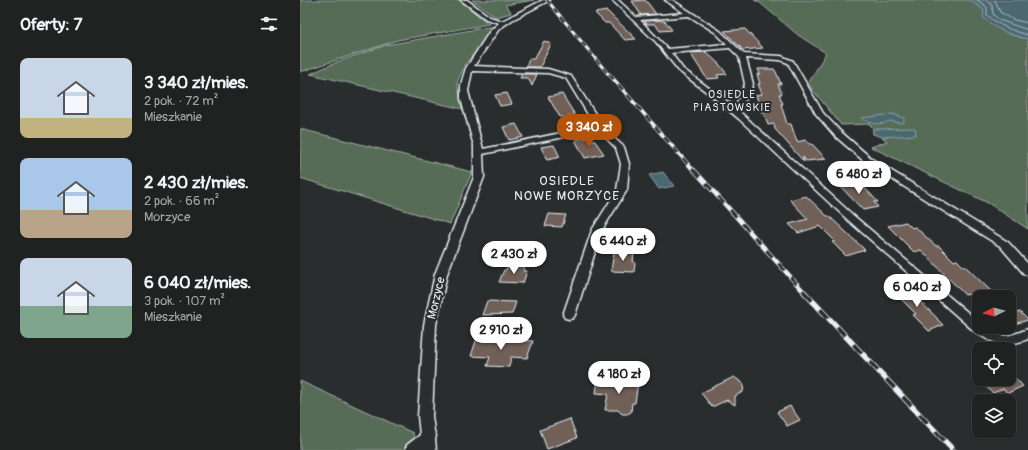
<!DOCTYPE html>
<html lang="pl">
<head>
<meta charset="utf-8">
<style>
	body { margin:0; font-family:Pangolin,sans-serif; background:#282a2a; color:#f1f3f6; height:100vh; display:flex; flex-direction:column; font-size:15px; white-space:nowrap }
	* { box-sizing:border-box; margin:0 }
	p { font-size:13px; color:#a2a4a5 }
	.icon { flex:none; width:22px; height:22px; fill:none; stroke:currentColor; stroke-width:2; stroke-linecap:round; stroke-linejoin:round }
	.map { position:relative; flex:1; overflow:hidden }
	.sheet { display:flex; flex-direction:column; background:#202222; width:300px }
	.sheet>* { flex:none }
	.needle { width:26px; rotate:264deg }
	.buttons { position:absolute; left:672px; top:290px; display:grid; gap:8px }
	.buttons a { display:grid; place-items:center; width:44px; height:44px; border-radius:8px; background:#202222; box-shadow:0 1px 3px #0004,0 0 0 1px #3d3f40; font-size:20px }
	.price { position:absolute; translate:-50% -34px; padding:0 9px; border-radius:14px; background:#fff; color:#222; font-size:13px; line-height:26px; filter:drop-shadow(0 1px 2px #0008) }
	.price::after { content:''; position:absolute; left:50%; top:24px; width:12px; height:9px; margin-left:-6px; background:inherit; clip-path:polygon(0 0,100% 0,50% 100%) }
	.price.on { background:#b45309; color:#fff }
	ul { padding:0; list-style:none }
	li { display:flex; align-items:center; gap:12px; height:100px; padding:0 20px }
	li span { display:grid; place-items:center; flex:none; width:112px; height:80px; border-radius:8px; color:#555 }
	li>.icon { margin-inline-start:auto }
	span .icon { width:48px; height:48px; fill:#fffc; stroke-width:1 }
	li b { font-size:17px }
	h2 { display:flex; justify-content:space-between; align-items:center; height:48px; padding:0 20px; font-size:17px }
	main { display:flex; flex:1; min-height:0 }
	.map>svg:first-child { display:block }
	.green { fill:#576c57; stroke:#a0aea8 }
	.water { fill:#4c6871; stroke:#8a9fa7 }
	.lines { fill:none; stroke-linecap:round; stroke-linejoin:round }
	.shore { stroke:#aabac2; stroke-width:1 }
	.building { fill:#716058; stroke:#e8f1f8 }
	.street-casing { stroke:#e8f1f8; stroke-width:3 }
	.street { fill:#2a2d2e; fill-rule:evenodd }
	.rail-far3-casing { stroke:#e8f1f8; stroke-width:3 }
	.rail-far2-casing { stroke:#e8f1f8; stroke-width:3.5 }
	.rail-far1-casing { stroke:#e8f1f8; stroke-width:4.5 }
	.rail-casing { stroke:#e8f1f8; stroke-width:5.5 }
	.rail-far3 { stroke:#2a2d2e; stroke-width:2; stroke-dasharray:5.5; stroke-linecap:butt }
	.rail-far2 { stroke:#2a2d2e; stroke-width:2.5; stroke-dasharray:7; stroke-linecap:butt }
	.rail-far1 { stroke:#2a2d2e; stroke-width:3; stroke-dasharray:9; stroke-linecap:butt }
	.rail { stroke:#2a2d2e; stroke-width:4; stroke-dasharray:12; stroke-linecap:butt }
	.labels { text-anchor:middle; stroke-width:4; stroke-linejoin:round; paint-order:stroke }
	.far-neighbourhood-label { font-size:11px; letter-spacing:1px; fill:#e8f1f8; stroke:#2a2d2e }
	.street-label { font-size:12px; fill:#e8f1f8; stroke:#2a2d2e }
	.neighbourhood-label { font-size:13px; letter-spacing:1px; fill:#e8f1f8; stroke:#2a2d2e }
</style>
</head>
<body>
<main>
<section class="sheet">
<h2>Oferty: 7<svg class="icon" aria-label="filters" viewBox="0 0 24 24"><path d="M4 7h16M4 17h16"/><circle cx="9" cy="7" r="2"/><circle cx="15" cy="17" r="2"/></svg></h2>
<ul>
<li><span style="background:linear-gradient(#c9d6e8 75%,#c2b280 0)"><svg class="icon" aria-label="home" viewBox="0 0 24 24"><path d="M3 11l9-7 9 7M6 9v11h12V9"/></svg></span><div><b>3 340 zł/mies.</b><p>2 pok. · 72 m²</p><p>Mieszkanie</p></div></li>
<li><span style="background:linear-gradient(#a9c7e8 65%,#b9a48a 0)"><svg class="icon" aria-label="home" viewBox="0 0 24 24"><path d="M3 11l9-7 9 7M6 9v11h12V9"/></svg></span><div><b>2 430 zł/mies.</b><p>2 pok. · 66 m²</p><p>Morzyce</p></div></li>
<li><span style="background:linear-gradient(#c9d6e8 60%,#7fa58c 0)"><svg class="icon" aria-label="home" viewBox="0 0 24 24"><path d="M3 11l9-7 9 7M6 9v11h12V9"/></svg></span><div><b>6 040 zł/mies.</b><p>3 pok. · 107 m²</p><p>Mieszkanie</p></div></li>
</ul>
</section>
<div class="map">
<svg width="728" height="450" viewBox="0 0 728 450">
	<rect width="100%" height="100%" fill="#2a2d2e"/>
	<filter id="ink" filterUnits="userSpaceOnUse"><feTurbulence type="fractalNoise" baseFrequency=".025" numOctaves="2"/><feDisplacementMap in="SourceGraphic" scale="8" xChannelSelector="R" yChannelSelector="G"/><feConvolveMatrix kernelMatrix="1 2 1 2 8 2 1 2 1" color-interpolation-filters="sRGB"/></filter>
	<g filter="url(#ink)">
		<g class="green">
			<polygon points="0,0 159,0 189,24 98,40 0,72"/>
			<polygon points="172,0 234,0 205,5 210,10 211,13 196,17"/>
			<polygon points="454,0 670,0 684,10 709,34 728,39 728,229 688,203 571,147 587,141 582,137 573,134 573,129 570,124 541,125 508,84 526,53 498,35 459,2"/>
			<polygon points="194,26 183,44 165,64 157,83 163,109 10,74 37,62 86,45"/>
			<polygon points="0,129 172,172 150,224 0,178"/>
			<polygon points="0,381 113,433 116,450 0,450"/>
		</g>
		<g class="water">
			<path d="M670,0h58v39c-18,-4 -32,-9 -45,-22l1,-7z"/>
			<path d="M593,114l11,4v4l-4,1 -10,-2c-10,5 -19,3 -29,-3z"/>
			<polygon points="615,128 616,135 582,137 573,134 573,129"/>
			<polygon points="363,172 374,186 359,189 349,175"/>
		</g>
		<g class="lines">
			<g class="shore">
				<path d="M677,0l10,7v8c12,11 26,16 41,20"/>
				<polyline points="686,0 692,5 693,14 699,20 728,30"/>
				<polyline points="695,0 700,12 714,20 728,23"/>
			</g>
		</g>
		<g class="building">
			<polygon points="345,0 347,2 356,14 341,15 332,1"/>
			<polygon points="307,11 312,16 336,39 325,40 309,23 305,23 295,13"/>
			<polygon points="360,20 362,21 365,21 372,30 360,31 355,24 346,24 345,21"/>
			<polygon points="445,29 463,48 443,50 424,31"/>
			<polygon points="244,41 251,44 240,67 226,67 229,59 234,59"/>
			<polygon points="406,52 419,64 427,74 417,75 419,78 407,79 390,53"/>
			<polygon points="458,69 474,69 476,72 481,84 478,84 482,94 479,94 483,104 481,104 487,124 491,124 497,142 506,140 509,144 512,144 526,159 506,161 503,157 504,162 475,129 474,124 468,125 464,113 462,113 456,95 462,94 458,84 460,84 457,74 460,74"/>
			<polygon points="222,74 237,74 232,86 228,78 220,78"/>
			<polygon points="207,93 212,104 200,106 195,95"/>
			<polygon points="262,94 265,99 275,115 264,117 260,117 248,97"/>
			<polygon points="216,124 223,137 209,140 203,127"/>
			<polygon points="287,138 289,141 294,140 304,154 285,158 275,140"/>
			<polygon points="254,145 260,157 247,160 241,147"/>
			<polygon points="554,180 559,185 562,185 578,202 574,202 578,207 563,210 538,184"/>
			<polygon points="506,196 527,216 529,216 565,250 546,256 532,242 535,241 520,226 498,233 489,224 508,219 490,200"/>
			<polygon points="249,214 266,215 262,227 245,226"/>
			<polygon points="606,222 612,228 615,227 636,246 639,246 654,261 657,260 663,266 665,266 697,297 679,297 679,306 668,294 665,295 621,250 614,252 588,226"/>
			<polygon points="314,252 334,252 333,262 335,262 334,272 311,271"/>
			<polygon points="208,265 225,266 223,271 227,271 223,283 199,282 204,270 206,270"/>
			<polygon points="601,283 638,319 637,319 643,325 629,331 613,315 616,314 589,287"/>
			<polygon points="187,301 216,302 212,314 182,315"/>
			<polygon points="720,312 728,320 714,324 709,319 709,315"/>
			<polygon points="177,338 233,341 227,358 211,357 209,367 187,366 190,357 171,356"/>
			<polygon points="712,375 723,386 708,393 703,389 693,393 683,384 696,379 709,379 709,376"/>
			<polygon points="434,377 444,384 443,392 435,396 435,405 427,400 412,407 401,393"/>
			<polygon points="298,380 338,382 335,403 332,403 331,412 327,414 322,414 318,410 305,410 308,394 296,393"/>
			<polygon points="490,406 500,420 487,426 477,412"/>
			<polygon points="270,419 277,438 247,449 240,430"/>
		</g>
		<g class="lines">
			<defs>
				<g id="street">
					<path d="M161,0h6l23,17 12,4 41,-21h7l-38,20 -13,9 -25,37 74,3 23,7 35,55 18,16 5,17 -2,26 -25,40 -27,85 -2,3 -4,1 -4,-1 -2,-3 29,-85 25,-40 4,-26 -5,-16 -18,-18 -115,24 1,23 -37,97 -11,51 -4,91 2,15 2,5 -1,3 1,11h-31l2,-5 13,-10 -2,-19 6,-91 11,-51 39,-97v-31l-13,-47v-15l5,-16 24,-37 9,-8 -13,-4zM172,71l76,2 18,5 29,48 -112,23 -15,-58z"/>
					<path d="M312,0h6l18,17 48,-4 -19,-13h7l48,31 24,23 37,2 12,5 30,52 18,19 31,27 136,83 20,22v11l-4,-1 -24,-28 -134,-83 -31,-27 -19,-22 -28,-51 -8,-3 -34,-2 7,26 -13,28 114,104 125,106v5c9,0 13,6 21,8 9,3 19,-3 28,-6v10c-24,9 -34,6 -54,-8l-126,-111 -109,-101 -26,-22 -34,-26 -23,-29zM389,16l27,17 11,11 -59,5 -28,-29zM430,48l9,9 6,27 -10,23 -52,-38 -12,-16z"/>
				</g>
			</defs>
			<use href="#street" class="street-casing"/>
			<use href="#street" class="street"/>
			<defs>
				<polyline id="rail-far3" points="247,0 309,75"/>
				<polyline id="rail-far2" points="309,74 394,171"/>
				<polyline id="rail-far1" points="394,170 505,293"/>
				<polyline id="rail" points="504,292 653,450"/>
			</defs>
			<use href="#rail-far3" class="rail-far3-casing"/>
			<use href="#rail-far2" class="rail-far2-casing"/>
			<use href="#rail-far1" class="rail-far1-casing"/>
			<use href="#rail" class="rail-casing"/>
			<use href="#rail-far3" class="rail-far3"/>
			<use href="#rail-far2" class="rail-far2"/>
			<use href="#rail-far1" class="rail-far1"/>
			<use href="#rail" class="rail"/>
		</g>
	</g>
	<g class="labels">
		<g class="far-neighbourhood-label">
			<text x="432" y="98">OSIEDLE<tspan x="432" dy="13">PIASTOWSKIE</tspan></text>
		</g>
		<g class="street-label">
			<text transform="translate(136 298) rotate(-77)" y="4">Morzyce</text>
		</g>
		<g class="neighbourhood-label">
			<text x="267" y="185">OSIEDLE<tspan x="267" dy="15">NOWE MORZYCE</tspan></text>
		</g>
	</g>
</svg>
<div class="buttons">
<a><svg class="needle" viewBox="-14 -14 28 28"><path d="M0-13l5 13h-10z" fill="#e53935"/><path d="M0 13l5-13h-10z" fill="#a2a4a5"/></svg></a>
<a><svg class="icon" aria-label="locate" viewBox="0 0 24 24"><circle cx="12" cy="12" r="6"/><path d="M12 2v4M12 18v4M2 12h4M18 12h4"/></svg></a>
<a><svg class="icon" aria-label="layers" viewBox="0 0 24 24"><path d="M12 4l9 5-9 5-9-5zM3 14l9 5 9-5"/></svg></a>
</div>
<b class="price on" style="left:289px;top:148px">3 340 zł</b>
<b class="price" style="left:559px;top:195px">6 480 zł</b>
<b class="price" style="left:323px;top:262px">6 440 zł</b>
<b class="price" style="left:214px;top:275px">2 430 zł</b>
<b class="price" style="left:617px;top:308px">6 040 zł</b>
<b class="price" style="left:201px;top:351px">2 910 zł</b>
<b class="price" style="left:319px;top:395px">4 180 zł</b>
</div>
</main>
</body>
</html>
